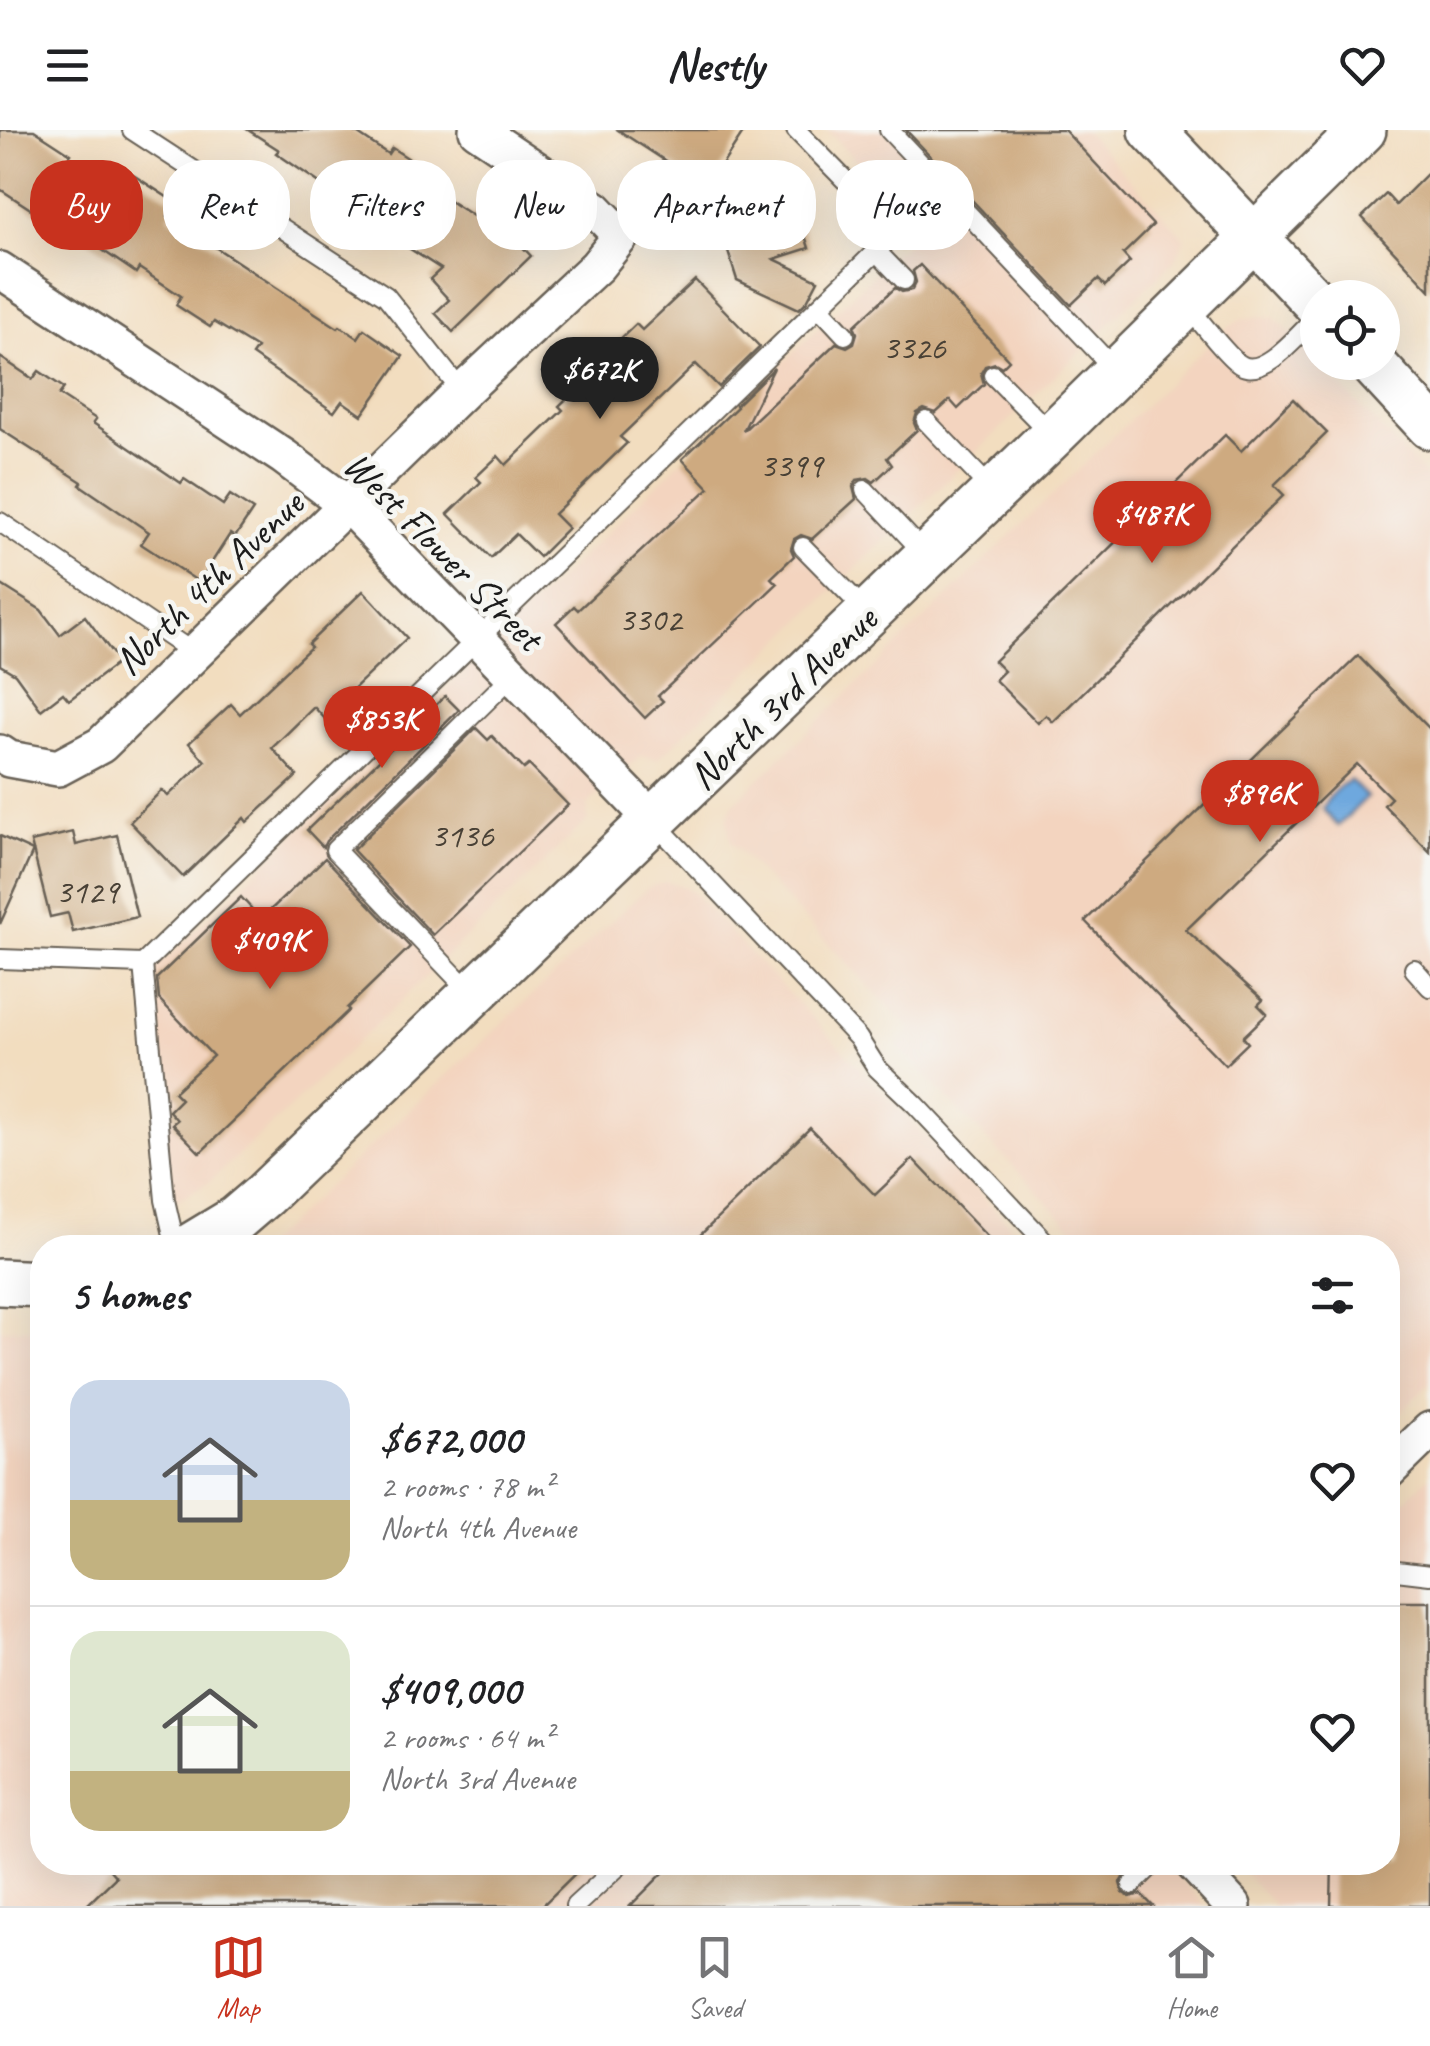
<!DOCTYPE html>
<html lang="en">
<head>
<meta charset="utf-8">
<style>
	body { margin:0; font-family:Caveat,sans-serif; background:#f6f6f6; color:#202124; height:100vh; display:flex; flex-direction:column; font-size:38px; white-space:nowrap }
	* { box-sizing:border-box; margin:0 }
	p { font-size:32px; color:#757577 }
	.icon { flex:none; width:55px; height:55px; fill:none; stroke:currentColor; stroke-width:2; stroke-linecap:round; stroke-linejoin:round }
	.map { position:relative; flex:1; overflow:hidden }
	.panel { position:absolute; left:30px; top:1105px; width:1370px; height:640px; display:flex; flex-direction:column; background:#fff; border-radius:40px; box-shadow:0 10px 40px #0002 }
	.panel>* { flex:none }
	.banner { position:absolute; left:30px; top:30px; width:1370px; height:90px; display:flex; gap:20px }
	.controls { position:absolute; left:1300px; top:150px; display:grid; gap:20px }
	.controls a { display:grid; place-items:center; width:100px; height:100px; border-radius:50%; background:#fff; box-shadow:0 10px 40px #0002; font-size:50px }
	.price { position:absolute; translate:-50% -85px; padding:0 22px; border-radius:35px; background:#c8321e; color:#fff; font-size:32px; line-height:65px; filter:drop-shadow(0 2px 5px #0008) }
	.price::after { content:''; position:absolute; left:50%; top:60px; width:30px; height:22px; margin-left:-15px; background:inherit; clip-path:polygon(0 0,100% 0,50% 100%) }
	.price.selected { background:#222; color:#fff }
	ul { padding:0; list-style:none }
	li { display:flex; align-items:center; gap:30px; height:250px; padding:0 40px }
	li+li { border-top:2px solid #e0e0e0 }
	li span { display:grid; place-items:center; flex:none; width:280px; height:200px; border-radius:30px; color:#555 }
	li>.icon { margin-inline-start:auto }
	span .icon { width:120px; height:120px; fill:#fffc; stroke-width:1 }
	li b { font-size:42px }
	h2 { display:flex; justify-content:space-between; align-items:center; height:120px; padding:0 40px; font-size:42px }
	.pill { padding:0 35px; border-radius:40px; background:#fff; box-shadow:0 10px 40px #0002; font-size:35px; line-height:90px }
	.pill.selected { background:#c8321e; color:#fff }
	header { display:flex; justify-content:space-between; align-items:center; height:130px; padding:0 40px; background:#fff; font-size:45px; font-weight:700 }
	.tab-bar { display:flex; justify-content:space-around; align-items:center; height:140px; border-top:2px solid #e0e0e0; background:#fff; font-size:28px; color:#757577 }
	.tab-bar a { display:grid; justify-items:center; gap:5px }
	.tab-bar .selected { color:#c8321e }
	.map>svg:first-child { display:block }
	.built { fill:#f3d4bf }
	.water { fill:#6ea8de; stroke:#45627d; stroke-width:2.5 }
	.building { fill:#ceaa80 }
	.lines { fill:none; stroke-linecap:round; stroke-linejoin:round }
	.service-casing { stroke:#676055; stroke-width:22 }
	.minor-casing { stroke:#676055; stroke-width:40 }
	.tertiary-casing { stroke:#676055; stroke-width:50 }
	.service { stroke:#fff; stroke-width:18 }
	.minor { stroke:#fff; stroke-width:35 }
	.tertiary { stroke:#fff; stroke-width:45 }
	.labels { text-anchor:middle; stroke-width:9; stroke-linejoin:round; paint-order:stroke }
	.number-label { font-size:35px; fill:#484035 }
	.street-label { font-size:40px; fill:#1c1c1c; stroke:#f6f6f2 }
</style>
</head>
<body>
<header><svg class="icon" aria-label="menu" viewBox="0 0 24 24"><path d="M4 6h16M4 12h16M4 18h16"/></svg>Nestly<svg class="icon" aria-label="heart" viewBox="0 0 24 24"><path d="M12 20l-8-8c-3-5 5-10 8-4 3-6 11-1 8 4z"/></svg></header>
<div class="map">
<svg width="1430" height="1776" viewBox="0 0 1430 1776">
	<rect width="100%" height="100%" fill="#f6f6f2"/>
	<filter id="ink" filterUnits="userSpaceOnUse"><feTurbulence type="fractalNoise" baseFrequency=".01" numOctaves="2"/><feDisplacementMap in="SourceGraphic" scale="20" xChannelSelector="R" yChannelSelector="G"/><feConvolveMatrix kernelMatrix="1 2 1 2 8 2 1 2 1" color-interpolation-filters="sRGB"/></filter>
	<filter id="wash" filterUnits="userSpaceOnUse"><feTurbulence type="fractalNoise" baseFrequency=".0048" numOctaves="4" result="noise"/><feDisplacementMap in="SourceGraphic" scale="40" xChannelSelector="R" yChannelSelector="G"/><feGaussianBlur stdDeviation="2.25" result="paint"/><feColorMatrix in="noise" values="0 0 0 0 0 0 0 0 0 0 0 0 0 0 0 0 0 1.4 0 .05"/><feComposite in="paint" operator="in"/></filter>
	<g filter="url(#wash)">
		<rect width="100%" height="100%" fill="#f2ddbf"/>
		<g class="built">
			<polygon points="827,0 1084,0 1185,108 1176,129 674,614 657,629 641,626 588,674 587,691 282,985 209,1052 174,1072 145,849 921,99"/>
			<polygon points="1259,186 1274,188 1283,195 1430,350 1430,906 1427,910 1430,914 1430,1253 1388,1295 1388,1118 1091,1117 897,916 911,900 731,712 727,691 732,675 1222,201 1242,189"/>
			<polygon points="664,752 678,754 690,760 1031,1117 262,1118 647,758"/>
			<polygon points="0,1199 42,1199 42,1732 1165,1732 1206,1776 0,1776"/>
			<polygon points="1430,1346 1430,1776 1275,1776 1234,1733 1388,1732 1388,1387"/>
		</g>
		<path class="water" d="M1350,650l17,17 -29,29 -16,-17c8,-14 14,-21 28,-29z"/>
		<g id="blocks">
			<g class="building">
				<polygon points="0,0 34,0 71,24 66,31 110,59 124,39 176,73 168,86 338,198 340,196 358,208 364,199 403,226 362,285 342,271 334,282 252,225 257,218 214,192 210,197 176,175 181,166 139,138 136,143 61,92 58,97 0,59"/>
				<polygon points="248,0 352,0 388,24 392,18 417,34 409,45 473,86 484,76 531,126 453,202 435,183 449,170 430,149 441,139 356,84 359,80 276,23 279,20"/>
				<polygon points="618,0 745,0 707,58"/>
				<polygon points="906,0 1064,0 1153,95 1123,124 1130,132 1105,156 1098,149 1071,175"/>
				<polygon points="1430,41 1430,160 1362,87 1386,64 1396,75"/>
				<polygon points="778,53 791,92 800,90 809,118 774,129 818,150 807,171 799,179 737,150 713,74"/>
				<polygon points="920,135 1009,230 1002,237 995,233 985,236 981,243 984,254 958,279 950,270 936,283 924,279 917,283 914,293 917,300 887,328 892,335 874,352 868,348 857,350 853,357 856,369 812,409 801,405 794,409 791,419 794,426 771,448 777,454 658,566 663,571 645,588 556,493 574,476 578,480 709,358 682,329 737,277 736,275 774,238 743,301 836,213 847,217 854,213 857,203 854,196 895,158 902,162 912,160 916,152 913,141"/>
				<polygon points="695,150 760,217 719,257 696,234 620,307 627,313 554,384 568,398 539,427 516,404 491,428 448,384 481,352 476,347 498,326 506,335 563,280 559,276 618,219 614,215 636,194 642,200"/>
				<polygon points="0,227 33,249 39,241 64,258 59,265 96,289 93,293 181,353 184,349 223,375 230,365 253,380 235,407 230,404 199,452 141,414 149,402 80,355 82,352 0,299"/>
				<polygon points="1293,269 1327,303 1274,355 1284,365 1053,592 1046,585 1038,593 995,550 1004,541 994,531 1225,305 1241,321"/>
				<polygon points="0,454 41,480 60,505 85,486 119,532 69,570 63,563 41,580 15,544 0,535"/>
				<polygon points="363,461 407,508 347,565 365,584 341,606 314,577 272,618 297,646 247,692 244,688 183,747 130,692 162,660 168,666 205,631 189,613 231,574 240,584 311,517 308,514"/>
				<polygon points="1358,526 1430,599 1430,722 1384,675 1391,668 1357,634 1186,800 1263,870 1258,875 1267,884 1243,907 1248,913 1225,935 1085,791"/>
				<polygon points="445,566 459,580 326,711 323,717 307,700"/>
				<polygon points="476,598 488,610 492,606 524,639 529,635 568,675 433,805 353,720"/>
				<polygon points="73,702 76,715 117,705 137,787 73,802 68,783 50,787 31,712"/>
				<polygon points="0,706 33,721 0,794"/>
				<polygon points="325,728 410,817 347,878 349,880 200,1023 172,994 177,990 169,981 181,969 174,962 213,926 159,869 157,848 241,767 261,789"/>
				<polygon points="810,998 875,1065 913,1029 998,1118 687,1118"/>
				<polygon points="1388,1472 1430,1472 1430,1776 1331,1776 1332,1732 1388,1732"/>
				<polygon points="103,1732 587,1732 542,1776 86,1776 116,1747"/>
				<polygon points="674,1732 1111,1732 1124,1746 1120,1753 1123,1763 1130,1767 1141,1764 1153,1776 630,1776"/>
			</g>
		</g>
	</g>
	<g filter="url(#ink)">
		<use href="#blocks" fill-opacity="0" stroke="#676055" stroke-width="2.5"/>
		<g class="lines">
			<defs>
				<g id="service">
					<polyline points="132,0 386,166 462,262"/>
					<polyline points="889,0 1117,242"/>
					<polyline points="876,121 904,150"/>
					<path d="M1187,175c11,13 41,53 54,60 24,14 61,-35 77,-49"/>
					<polyline points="819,177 845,205"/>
					<polyline points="993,245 1052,305"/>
					<polyline points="926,291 993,361"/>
					<polyline points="865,360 927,426"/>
					<polyline points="0,392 195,524"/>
					<polyline points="803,417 868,483"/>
					<polyline points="654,692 858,908 877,938 916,975 1051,1118"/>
					<polyline points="0,829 143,834 896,102 796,0"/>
					<polyline points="143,834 165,1070 176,1118"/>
					<polyline points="1414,839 1430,857"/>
					<polyline points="473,865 335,720 512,546"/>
					<polyline points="1388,1440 1430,1445"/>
					<polyline points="1132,1755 1155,1732"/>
					<polyline points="575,1776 623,1732"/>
				</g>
				<g id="minor">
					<polyline points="0,140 284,327 348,375 654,691"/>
					<polyline points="0,623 9,629 58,638 101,615 462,262 597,136 621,106 595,79 477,0"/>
					<polyline points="1388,1341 1430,1300"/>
					<polyline points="1192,1732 1233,1776"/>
				</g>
				<g id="tertiary">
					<polyline points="1152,0 1318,175"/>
					<polyline points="1371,232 1430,296"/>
					<polyline points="188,1118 236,1089 264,1065 1053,305 1363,0"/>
					<polyline points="0,1152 42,1154"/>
				</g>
			</defs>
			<use href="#service" class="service-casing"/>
			<use href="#minor" class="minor-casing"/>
			<use href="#tertiary" class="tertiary-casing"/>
			<use href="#service" class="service"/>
			<use href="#minor" class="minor"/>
			<use href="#tertiary" class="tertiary"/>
		</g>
	</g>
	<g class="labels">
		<g class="number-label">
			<text x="914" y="229">3326</text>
			<text x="791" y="347">3399</text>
			<text x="650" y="501">3302</text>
			<text x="462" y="717">3136</text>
			<text x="87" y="773">3129</text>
		</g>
		<g class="street-label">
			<text transform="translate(444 420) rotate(45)" y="14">West Flower Street</text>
			<text transform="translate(208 452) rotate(-44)" y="14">North 4th Avenue</text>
			<text transform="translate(782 567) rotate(-44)" y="14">North 3rd Avenue</text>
		</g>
	</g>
</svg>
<div class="controls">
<a><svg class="icon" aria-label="locate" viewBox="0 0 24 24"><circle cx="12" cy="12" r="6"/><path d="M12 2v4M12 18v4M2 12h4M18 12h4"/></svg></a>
</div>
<b class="price selected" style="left:600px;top:292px">$672K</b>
<b class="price" style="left:1152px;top:436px">$487K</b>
<b class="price" style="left:382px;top:641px">$853K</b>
<b class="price" style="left:1260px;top:715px">$896K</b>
<b class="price" style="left:270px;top:862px">$409K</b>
<div class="banner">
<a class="pill selected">Buy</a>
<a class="pill">Rent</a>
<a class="pill">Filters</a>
<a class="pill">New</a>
<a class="pill">Apartment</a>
<a class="pill">House</a>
</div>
<section class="panel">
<h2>5 homes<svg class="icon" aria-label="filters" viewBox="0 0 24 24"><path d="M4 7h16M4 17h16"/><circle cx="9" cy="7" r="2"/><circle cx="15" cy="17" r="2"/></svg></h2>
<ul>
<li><span style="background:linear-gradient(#c9d6e8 60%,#c2b280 0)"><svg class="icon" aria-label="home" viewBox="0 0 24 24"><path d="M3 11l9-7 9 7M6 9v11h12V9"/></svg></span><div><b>$672,000</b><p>2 rooms · 78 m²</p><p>North 4th Avenue</p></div><svg class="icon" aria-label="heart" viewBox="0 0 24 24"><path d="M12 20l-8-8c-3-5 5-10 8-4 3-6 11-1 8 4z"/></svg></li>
<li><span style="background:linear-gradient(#dfe7d0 70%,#c2b280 0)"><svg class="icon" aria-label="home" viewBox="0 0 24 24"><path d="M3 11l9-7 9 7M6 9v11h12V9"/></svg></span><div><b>$409,000</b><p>2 rooms · 64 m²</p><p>North 3rd Avenue</p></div><svg class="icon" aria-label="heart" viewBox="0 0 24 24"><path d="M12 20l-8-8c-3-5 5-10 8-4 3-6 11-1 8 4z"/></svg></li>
</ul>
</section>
</div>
<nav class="tab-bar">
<a class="selected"><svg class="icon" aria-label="map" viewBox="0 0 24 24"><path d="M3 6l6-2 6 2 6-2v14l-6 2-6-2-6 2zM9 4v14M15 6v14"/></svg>Map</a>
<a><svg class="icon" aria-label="saved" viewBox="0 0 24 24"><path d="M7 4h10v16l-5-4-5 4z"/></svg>Saved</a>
<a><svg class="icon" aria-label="home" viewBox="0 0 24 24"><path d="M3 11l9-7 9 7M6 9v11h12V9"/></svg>Home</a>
</nav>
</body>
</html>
